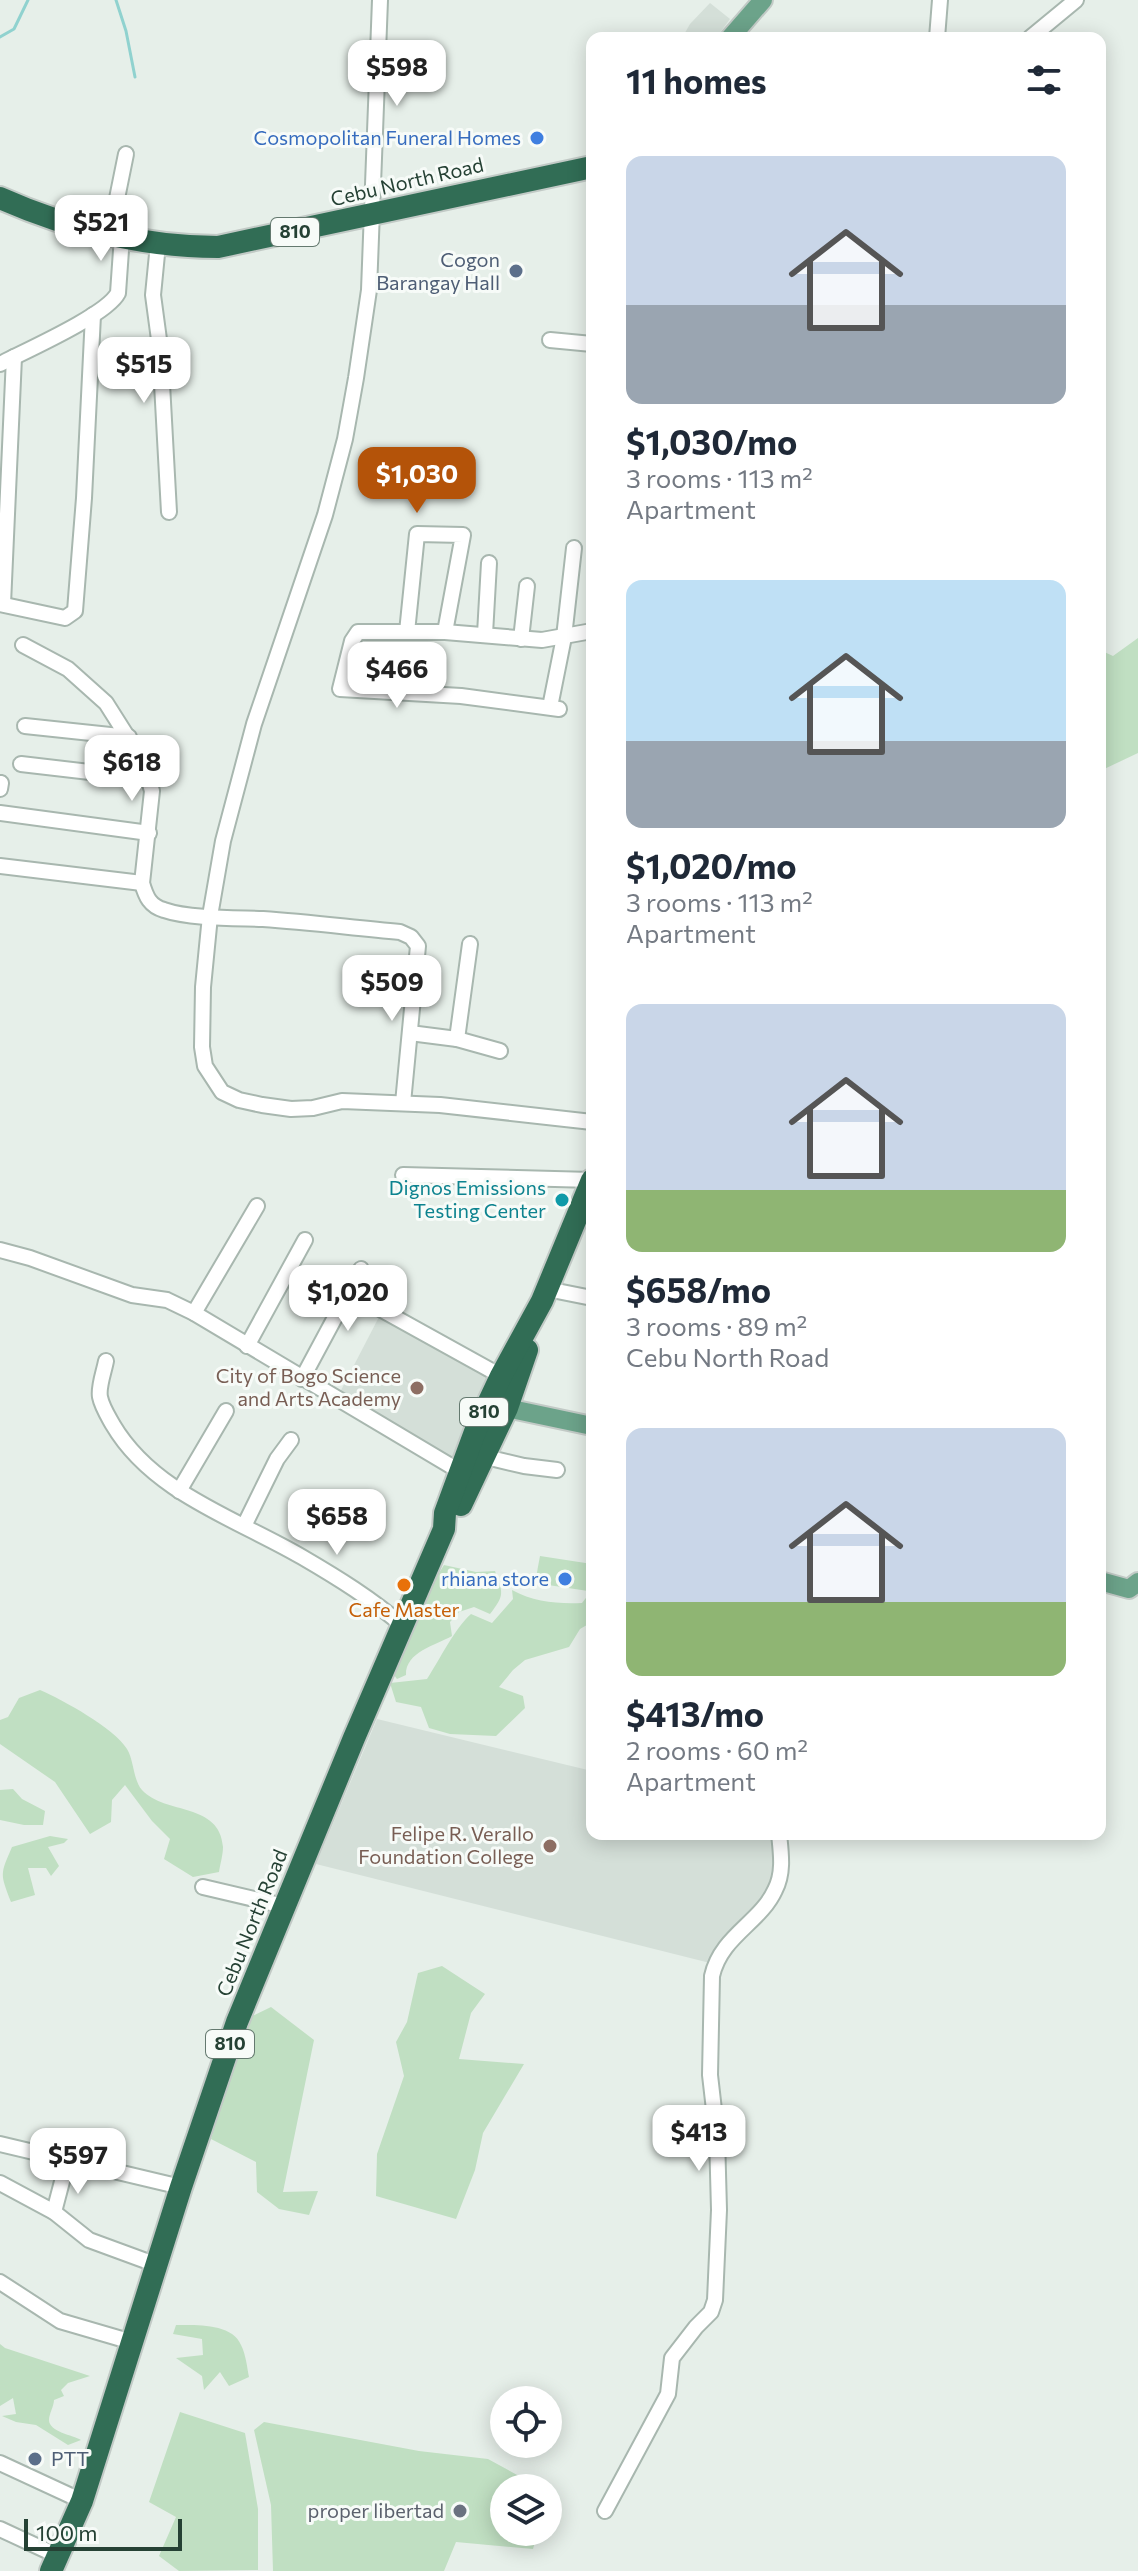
<!DOCTYPE html>
<html lang="en">
<head>
<meta charset="utf-8">
<style>
	body { margin:0; font-family:Commissioner,sans-serif; background:#f2f2f3; color:#1f2937; height:100vh; display:flex; flex-direction:column; font-size:30px; white-space:nowrap }
	* { box-sizing:border-box; margin:0 }
	p { font-size:26px; color:#747a83 }
	.icon { flex:none; width:44px; height:44px; fill:none; stroke:currentColor; stroke-width:2; stroke-linecap:round; stroke-linejoin:round }
	.map { position:relative; flex:1; overflow:hidden }
	.panel { position:absolute; left:586px; top:32px; width:520px; height:1808px; display:flex; flex-direction:column; background:#fff; border-radius:16px; box-shadow:0 4px 20px #0003 }
	.panel>* { flex:none }
	.fabs { position:absolute; left:490px; top:2386px; display:grid; gap:16px }
	.fabs a { display:grid; place-items:center; width:72px; height:72px; border-radius:50%; background:#fff; box-shadow:0 4px 20px #0003; font-size:40px }
	.scale { position:absolute; left:24px; bottom:20px; width:158px; box-sizing:border-box; padding-left:8px; border:4px solid #254134; border-top:0; font-size:22px; line-height:28px; white-space:nowrap; color:#254134; -webkit-text-stroke:6px #f7fbf8; paint-order:stroke }
	.price { position:absolute; translate:-50% -68px; padding:0 18px; border-radius:16px; background:#fff; color:#222; font-size:26px; line-height:52px; filter:drop-shadow(0 2px 4px #0008) }
	.price::after { content:''; position:absolute; left:50%; top:48px; width:24px; height:18px; margin-left:-12px; background:inherit; clip-path:polygon(0 0,100% 0,50% 100%) }
	.price.on { background:#b45309; color:#fff }
	ul { padding:0; list-style:none }
	li { display:grid; align-content:center; gap:16px; height:424px; padding:0 40px }
	li span { display:grid; place-items:center; height:248px; border-radius:16px; color:#555 }
	li>.icon { margin-inline-start:auto }
	span .icon { width:144px; height:144px; fill:#fffc; stroke-width:1 }
	li b { font-size:34px }
	h2 { display:flex; justify-content:space-between; align-items:center; height:96px; padding:0 40px; font-size:34px }
	.map>svg:first-child { display:block }
	.built { fill:#d4dfd8 }
	.green { fill:#c0dfc2 }
	.lines { fill:none; stroke-linecap:round; stroke-linejoin:round }
	.stream { stroke:#90d2cf; stroke-width:3 }
	.minor-casing { stroke:#a8b7af; stroke-width:18 }
	.major-casing { stroke:#c2cac6; stroke-width:22 }
	.highway-casing { stroke:#c2cac6; stroke-width:26 }
	.minor { stroke:#fff; stroke-width:14 }
	.major { stroke:#6ca38a; stroke-width:18 }
	.highway { stroke:#316d55; stroke-width:22 }
	.shop-dot { fill:#3f7fe0; stroke:#f7fbf8; stroke-width:3 }
	.service-dot { fill:#5c6f8a; stroke:#f7fbf8; stroke-width:3 }
	.culture-dot { fill:#0f9aa8; stroke:#f7fbf8; stroke-width:3 }
	.education-dot { fill:#8d6e63; stroke:#f7fbf8; stroke-width:3 }
	.food-dot { fill:#e8710a; stroke:#f7fbf8; stroke-width:3 }
	.worship-dot { fill:#6b7280; stroke:#f7fbf8; stroke-width:3 }
	.labels { text-anchor:middle; stroke-width:6; stroke-linejoin:round; paint-order:stroke }
	.shield { fill:#f7fbf8; stroke:#64796f; stroke-width:2 }
	.shield-label { font-size:18px; font-weight:bold; fill:#254134 }
	.shop-label { font-size:20px; fill:#366cbe; stroke:#f7fbf8; text-anchor:end }
	.street-label { font-size:20px; fill:#254134; stroke:#f7fbf8 }
	.service-label { font-size:20px; fill:#4e5e75; stroke:#f7fbf8; text-anchor:end }
	.culture-label { font-size:20px; fill:#0d838f; stroke:#f7fbf8; text-anchor:end }
	.education-label { font-size:20px; fill:#785e54; stroke:#f7fbf8; text-anchor:end }
	.food-label { font-size:20px; fill:#c56008; stroke:#f7fbf8 }
	.worship-label { font-size:20px; fill:#5b616d; stroke:#f7fbf8; text-anchor:end }
</style>
</head>
<body>
<div class="map">
<svg width="1138" height="2571" viewBox="0 0 1138 2571">
	<rect width="100%" height="100%" fill="#e6efe9"/>
	<g class="built">
		<polygon points="710,3 730,19 716,38 682,38 690,24"/>
		<polygon points="380,1315 496,1378 457,1463 337,1398"/>
		<polygon points="377,1719 592,1771 592,1834 774,1834 782,1881 714,1964 316,1864"/>
	</g>
	<g class="green">
		<polygon points="1138,638 1138,753 1100,771 1100,650 1113,656"/>
		<polygon points="540,1556 592,1564 588,1591 535,1583"/>
		<path d="M444,1565l32,7 19,-1c8,22 10,24 -5,43l-16,-7 -15,5 -9,10 2,14c-16,9 -47,16 -46,39l-9,4 -3,-4 2,-8 38,-86z"/>
		<path d="M512,1590c22,12 45,14 70,13l10,-13v32l-12,7 -11,18 -44,13 -12,10 -14,17 24,9 2,12 -29,28 -46,-2 -21,-6 -8,-21 -25,-5 -6,-19 37,-4c13,-20 28,-51 44,-65l21,9 21,-24z"/>
		<path d="M40,1690c23,10 74,38 87,59 7,11 6,31 15,41 23,25 78,12 81,57 0,8 -3,18 -4,25l-26,5 -29,-18 6,-20 -18,-18 -27,-36 -13,15 -1,22 -21,12 -35,-52 -55,-38v-24l8,-3 11,-19z"/>
		<polygon points="13,1789 22,1799 45,1811 43,1825 24,1825 0,1820 0,1790"/>
		<path d="M50,1836l18,3 -4,4 -16,4 11,19 -8,10 -5,-8h-18l7,27 -24,7c-11,-29 -11,-27 1,-55z"/>
		<polygon points="442,1966 485,1994 471,2013 459,2059 524,2064 483,2133 475,2170 456,2219 376,2196 377,2154 404,2076 396,2042 407,2022 418,1973"/>
		<polygon points="271,2007 314,2040 283,2192 318,2191 309,2215 279,2209 257,2192 256,2162 211,2139 248,2018"/>
		<path d="M176,2325c20,0 56,-2 65,20 5,10 6,22 8,32l-20,9 -9,-14 -16,18 -2,-14 -26,-18 27,-3 -1,-16 -29,-5z"/>
		<path d="M0,2344l5,4 85,28 -22,7 -7,7 3,6 -10,4c0,6 -5,14 -5,20 0,12 24,15 32,20l-13,5 -32,-20 -20,-3 -14,-6 14,-2 -3,-16 -13,8z"/>
		<polygon points="180,2412 245,2433 258,2509 258,2570 179,2571 159,2556 176,2517 149,2502"/>
		<polygon points="264,2422 419,2451 488,2459 541,2488 504,2488 504,2532 538,2532 533,2549 456,2542 444,2571 273,2571 271,2505 254,2430"/>
	</g>
	<g class="lines">
		<g class="stream">
			<polyline points="116,0 126,31 135,77"/>
			<polyline points="0,37 14,29 28,0"/>
		</g>
		<defs>
			<g id="minor">
				<polyline points="380,0 369,290 356,378 345,439 325,515 254,724 223,841 210,916 203,987 202,1047 205,1066 222,1092 239,1100 262,1105 291,1109 313,1108 342,1101 440,1105 592,1122"/>
				<polyline points="937,38 940,0"/>
				<polyline points="1030,38 1076,0"/>
				<polyline points="110,233 126,154"/>
				<polyline points="158,244 153,295 160,347 169,512"/>
				<polyline points="550,340 592,344"/>
				<path d="M0,364c25,-13 107,-49 118,-71l4,-57"/>
				<polyline points="0,604 65,618 75,611 84,498 93,315"/>
				<polyline points="3,604 14,357"/>
				<polyline points="407,632 417,534 463,535 445,632"/>
				<polyline points="485,634 489,563"/>
				<polyline points="521,639 527,586"/>
				<path d="M23,645l45,24 38,34 38,60 8,28 -10,92c4,14 8,23 22,27 26,9 71,8 99,9 46,3 91,9 137,13l11,5 7,9 -15,157"/>
				<polyline points="550,707 564,637 574,548"/>
				<polyline points="559,709 461,696 340,689 352,641 358,632 445,632 542,640 592,631"/>
				<polyline points="25,726 129,737"/>
				<polyline points="21,764 150,779"/>
				<polyline points="0,789 1,783"/>
				<polyline points="0,813 149,833"/>
				<polyline points="0,866 142,883"/>
				<polyline points="410,1033 457,1039 500,1051"/>
				<polyline points="457,1039 470,944"/>
				<polyline points="403,1175 592,1180"/>
				<polyline points="0,1250 30,1258 132,1295 167,1300 194,1313 466,1475"/>
				<polyline points="547,1289 592,1298"/>
				<polyline points="380,1309 501,1376"/>
				<polyline points="194,1313 257,1206"/>
				<polyline points="247,1346 305,1240"/>
				<path d="M106,1361c-2,11 -8,26 -6,36 2,10 8,19 13,28 40,68 124,94 189,132 36,21 70,42 101,69"/>
				<polyline points="302,1379 361,1269"/>
				<polyline points="486,1457 524,1466 557,1470"/>
				<polyline points="179,1491 226,1411"/>
				<polyline points="244,1526 277,1459 291,1440"/>
				<polyline points="203,1887 284,1906"/>
				<polyline points="0,2144 181,2187"/>
				<polyline points="0,2183 54,2212 89,2240 157,2265"/>
				<polyline points="54,2212 65,2170"/>
				<polyline points="0,2282 60,2321 132,2342"/>
				<polyline points="0,2463 82,2501"/>
				<path d="M605,2511l63,-117 4,-36 24,-31 15,-15 4,-12 4,-90 -2,-74 -7,-61 2,-99c9,-40 48,-53 63,-86 9,-17 6,-37 4,-56"/>
				<polyline points="0,2529 58,2556"/>
			</g>
			<g id="major">
				<polyline points="730,38 763,0"/>
				<polyline points="495,1403 507,1408 592,1426"/>
				<polyline points="1100,1581 1129,1589 1138,1582"/>
			</g>
			<g id="highway">
				<path d="M0,198c67,30 144,49 218,49l374,-80"/>
				<polyline points="461,1505 507,1408 527,1350"/>
				<polyline points="51,2571 82,2501 181,2187 237,2022 354,1738 444,1529 445,1513 476,1429 501,1376 542,1301 592,1180"/>
			</g>
		</defs>
		<use href="#minor" class="minor-casing"/>
		<use href="#major" class="major-casing"/>
		<use href="#highway" class="highway-casing"/>
		<use href="#minor" class="minor"/>
		<use href="#major" class="major"/>
		<use href="#highway" class="highway"/>
	</g>
	<g class="shop-dot">
		<circle cx="537" cy="138" r="8"/>
		<circle cx="565" cy="1579" r="8"/>
	</g>
	<g class="service-dot">
		<circle cx="516" cy="271" r="8"/>
		<circle cx="35" cy="2459" r="8"/>
	</g>
	<circle class="culture-dot" cx="562" cy="1200" r="8"/>
	<g class="education-dot">
		<circle cx="417" cy="1388" r="8"/>
		<circle cx="550" cy="1846" r="8"/>
	</g>
	<circle class="food-dot" cx="404" cy="1585" r="8"/>
	<circle class="worship-dot" cx="460" cy="2511" r="8"/>
	<g class="labels">
		<g class="shield">
			<rect x="271" y="218" width="48" height="28" rx="6"/>
			<rect x="460" y="1398" width="48" height="28" rx="6"/>
			<rect x="206" y="2030" width="48" height="28" rx="6"/>
		</g>
		<g class="shield-label">
			<text x="295" y="238">810</text>
			<text x="484" y="1418">810</text>
			<text x="230" y="2050">810</text>
		</g>
		<g class="shop-label">
			<text x="521" y="145">Cosmopolitan Funeral Homes</text>
			<text x="549" y="1586">rhiana store</text>
		</g>
		<g class="street-label">
			<text transform="translate(407 182) rotate(-13)" y="7">Cebu North Road</text>
			<text transform="translate(252 1923) rotate(-68)" y="7">Cebu North Road</text>
		</g>
		<g class="service-label">
			<text x="500" y="267">Cogon<tspan x="500" dy="23">Barangay Hall</tspan></text>
			<text x="51" y="2466" text-anchor="start">PTT</text>
		</g>
		<g class="culture-label">
			<text x="546" y="1195">Dignos Emissions<tspan x="546" dy="23">Testing Center</tspan></text>
		</g>
		<g class="education-label">
			<text x="401" y="1383">City of Bogo Science<tspan x="401" dy="23">and Arts Academy</tspan></text>
			<text x="534" y="1841">Felipe R. Verallo<tspan x="534" dy="23">Foundation College</tspan></text>
		</g>
		<g class="food-label">
			<text x="404" y="1617">Cafe Master</text>
		</g>
		<g class="worship-label">
			<text x="444" y="2518">proper libertad</text>
		</g>
	</g>
</svg>
<div class="fabs">
<a><svg class="icon" aria-label="locate" viewBox="0 0 24 24"><circle cx="12" cy="12" r="6"/><path d="M12 2v4M12 18v4M2 12h4M18 12h4"/></svg></a>
<a><svg class="icon" aria-label="layers" viewBox="0 0 24 24"><path d="M12 4l9 5-9 5-9-5zM3 14l9 5 9-5"/></svg></a>
</div>
<div class="scale">100 m</div>
<b class="price" style="left:397px;top:108px">$598</b>
<b class="price" style="left:101px;top:263px">$521</b>
<b class="price" style="left:144px;top:405px">$515</b>
<b class="price on" style="left:417px;top:515px">$1,030</b>
<b class="price" style="left:397px;top:710px">$466</b>
<b class="price" style="left:132px;top:803px">$618</b>
<b class="price" style="left:392px;top:1023px">$509</b>
<b class="price" style="left:348px;top:1333px">$1,020</b>
<b class="price" style="left:337px;top:1557px">$658</b>
<b class="price" style="left:699px;top:2173px">$413</b>
<b class="price" style="left:78px;top:2196px">$597</b>
<section class="panel">
<h2>11 homes<svg class="icon" aria-label="filters" viewBox="0 0 24 24"><path d="M4 7h16M4 17h16"/><circle cx="9" cy="7" r="2"/><circle cx="15" cy="17" r="2"/></svg></h2>
<ul>
<li><span style="background:linear-gradient(#c9d6e8 60%,#9aa5b1 0)"><svg class="icon" aria-label="home" viewBox="0 0 24 24"><path d="M3 11l9-7 9 7M6 9v11h12V9"/></svg></span><div><b>$1,030/mo</b><p>3 rooms · 113 m²</p><p>Apartment</p></div></li>
<li><span style="background:linear-gradient(#bfe0f5 65%,#9aa5b1 0)"><svg class="icon" aria-label="home" viewBox="0 0 24 24"><path d="M3 11l9-7 9 7M6 9v11h12V9"/></svg></span><div><b>$1,020/mo</b><p>3 rooms · 113 m²</p><p>Apartment</p></div></li>
<li><span style="background:linear-gradient(#c9d6e8 75%,#8fb573 0)"><svg class="icon" aria-label="home" viewBox="0 0 24 24"><path d="M3 11l9-7 9 7M6 9v11h12V9"/></svg></span><div><b>$658/mo</b><p>3 rooms · 89 m²</p><p>Cebu North Road</p></div></li>
<li><span style="background:linear-gradient(#c9d6e8 70%,#8fb573 0)"><svg class="icon" aria-label="home" viewBox="0 0 24 24"><path d="M3 11l9-7 9 7M6 9v11h12V9"/></svg></span><div><b>$413/mo</b><p>2 rooms · 60 m²</p><p>Apartment</p></div></li>
</ul>
</section>
</div>
</body>
</html>
